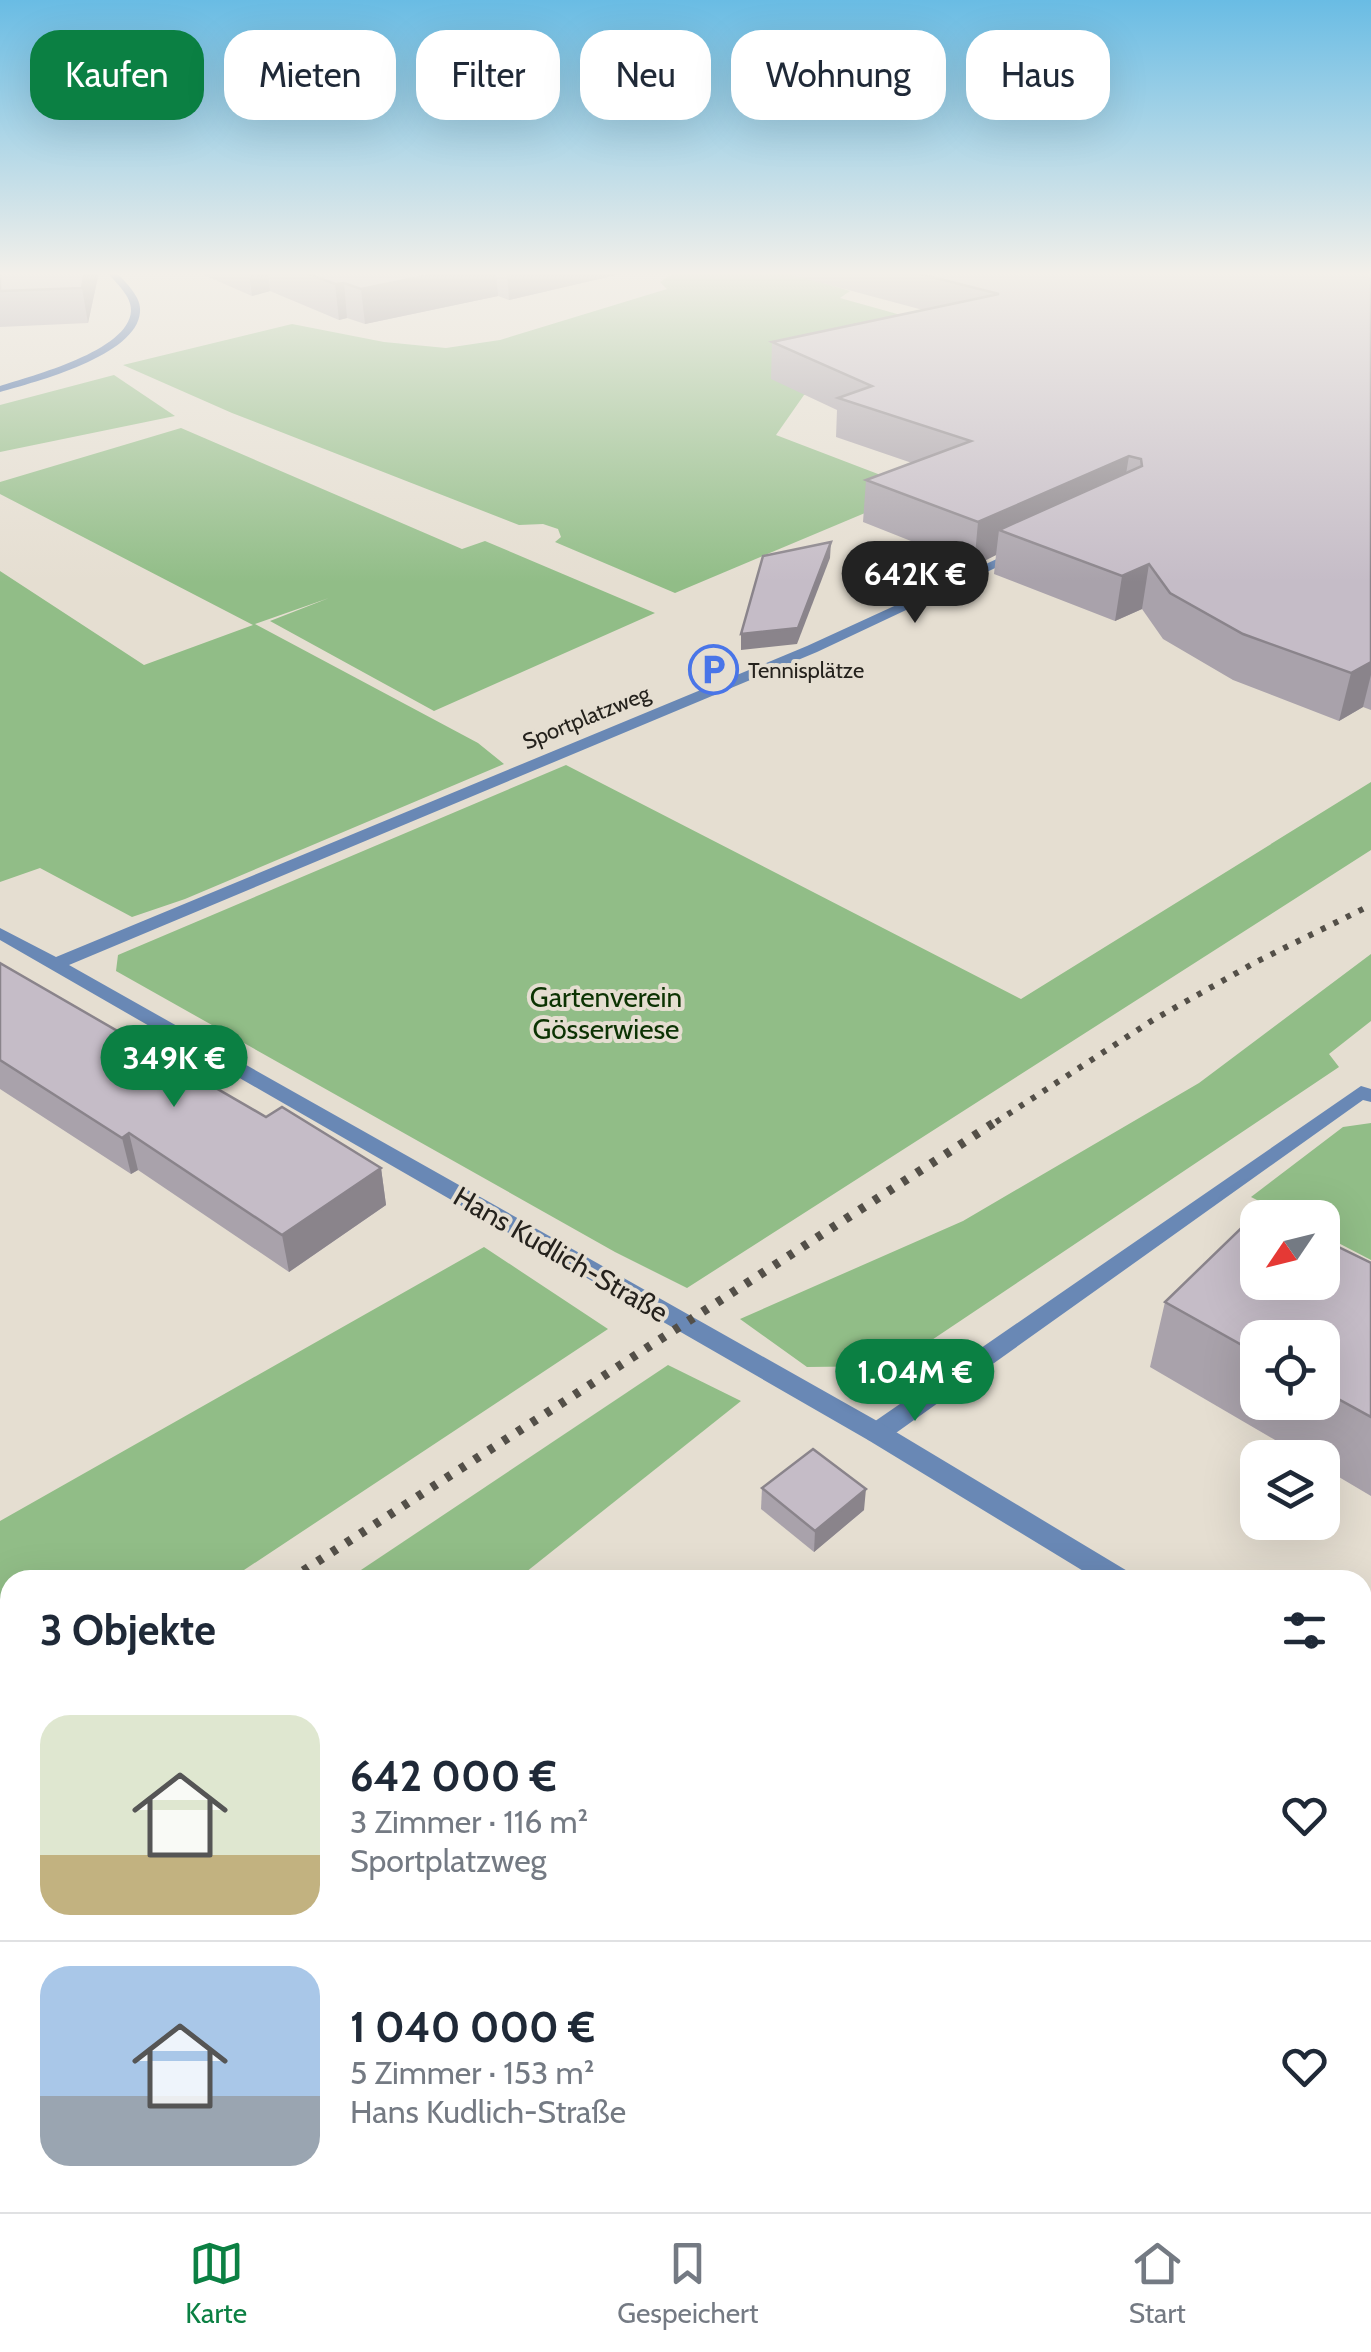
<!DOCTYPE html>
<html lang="de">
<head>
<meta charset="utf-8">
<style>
	body { margin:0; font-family:Cabin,sans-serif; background:#f2f2f3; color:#1f2937; height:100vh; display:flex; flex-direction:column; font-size:38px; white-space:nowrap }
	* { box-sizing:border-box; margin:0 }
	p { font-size:32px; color:#747a83 }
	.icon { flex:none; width:55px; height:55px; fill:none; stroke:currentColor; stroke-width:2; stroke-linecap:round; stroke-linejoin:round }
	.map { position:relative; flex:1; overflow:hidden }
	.drawer { position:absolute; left:0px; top:1570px; width:1372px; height:642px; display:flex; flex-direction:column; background:#fff; border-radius:30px 30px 0 0; box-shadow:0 10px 40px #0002 }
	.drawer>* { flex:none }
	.hud { position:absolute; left:30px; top:30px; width:1312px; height:90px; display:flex; gap:20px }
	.needle { width:65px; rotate:235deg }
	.controls { position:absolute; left:1240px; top:1200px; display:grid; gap:20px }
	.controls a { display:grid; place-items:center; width:100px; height:100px; border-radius:20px; background:#fff; box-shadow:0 10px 40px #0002; font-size:50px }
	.price { position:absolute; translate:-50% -85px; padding:0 22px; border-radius:35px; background:#0b8043; color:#fff; font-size:32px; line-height:65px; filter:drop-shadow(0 2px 5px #0008) }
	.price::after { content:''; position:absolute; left:50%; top:60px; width:30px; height:22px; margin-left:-15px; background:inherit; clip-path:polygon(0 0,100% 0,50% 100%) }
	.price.selected { background:#222; color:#fff }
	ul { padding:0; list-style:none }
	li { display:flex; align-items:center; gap:30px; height:250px; padding:0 40px }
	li+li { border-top:2px solid #e0e1e3 }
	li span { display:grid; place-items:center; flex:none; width:280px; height:200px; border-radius:30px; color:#555 }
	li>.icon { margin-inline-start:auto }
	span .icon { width:120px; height:120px; fill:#fffc; stroke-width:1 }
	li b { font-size:42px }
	h2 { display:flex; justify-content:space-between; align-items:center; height:120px; padding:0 40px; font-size:42px }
	.chip { padding:0 35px; border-radius:30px; background:#fff; box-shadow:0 10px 40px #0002; font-size:35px; line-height:90px }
	.chip.selected { background:#0b8043; color:#fff }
	.dock { display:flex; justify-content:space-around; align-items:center; height:140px; border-top:2px solid #e0e1e3; background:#fff; font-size:28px; color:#747a83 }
	.dock a { display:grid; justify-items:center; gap:5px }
	.dock .selected { color:#0b8043 }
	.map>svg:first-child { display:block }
	.green { fill:#91bd87 }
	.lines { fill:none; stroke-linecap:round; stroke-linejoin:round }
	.service { fill:#6988b5; fill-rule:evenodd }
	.minor { fill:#6988b5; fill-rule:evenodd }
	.secondary { fill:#305b9e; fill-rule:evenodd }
	.rail-far2 { stroke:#534f48; stroke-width:6; stroke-dasharray:5 9; stroke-linecap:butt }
	.rail-far1 { stroke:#534f48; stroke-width:9; stroke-dasharray:6 11; stroke-linecap:butt }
	.rail { stroke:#534f48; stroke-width:11; stroke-dasharray:8 15; stroke-linecap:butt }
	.wall { fill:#a9a2ab; fill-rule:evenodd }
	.shaded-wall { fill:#8a848b }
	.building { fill:#c5bcc7; stroke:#8a848b; stroke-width:2.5 }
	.labels { text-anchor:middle; stroke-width:8; stroke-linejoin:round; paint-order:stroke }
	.far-poi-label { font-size:22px; fill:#25221d; stroke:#e5ded1; text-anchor:start }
	.far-street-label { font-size:22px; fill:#25221d; stroke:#e5ded1 }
	.park-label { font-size:28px; fill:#0c3303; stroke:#e5ded1 }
	.street-label { font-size:28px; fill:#25221d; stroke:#e5ded1 }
</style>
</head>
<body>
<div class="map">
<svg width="1371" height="2212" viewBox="0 0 1371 2212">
	<rect width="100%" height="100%" fill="#e5ded1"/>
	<g class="green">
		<polygon points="675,272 864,272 827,284 850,291 840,298 983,338 804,395 776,435 878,474 884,505 675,593 555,542 561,537 558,529 543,524 519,525 232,413 123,365 292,324 384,342 446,348 500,340 667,289 660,282"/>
		<polygon points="114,375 175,416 0,452 0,405"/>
		<polygon points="181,428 462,549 485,541 655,613 434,711 270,621 329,598 255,624 478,743 504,764 185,899 132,917 40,868 0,882 0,571 144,665 253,625 0,494 0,482"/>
		<polygon points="566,765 1021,999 1371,782 1371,850 687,1288 615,1252 116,971 118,955"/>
		<polygon points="1371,954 1371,1021 1329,1054 1339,1067 893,1366 807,1367 740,1319 963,1221 1199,1083"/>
		<polygon points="1371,1123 1371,1260 1323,1235 1322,1218 1290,1217 1251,1197 1343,1127"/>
		<polygon points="484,1247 608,1329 229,1580 10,1580 10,1725 0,1732 0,1521"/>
		<polygon points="668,1365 741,1401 516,1580 346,1580"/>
		<polygon points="0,2025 10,2040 10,2202 125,2203 132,2212 0,2212"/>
	</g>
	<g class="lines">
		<polygon class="service" points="1361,1086 1371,1089 1371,1102 1363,1100 886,1440 877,1442 868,1440 865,1433 868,1426"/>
		<g class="minor">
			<polygon points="1012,552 1023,555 817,652 69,965 886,1426 1129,1572 1133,1580 1098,1580 868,1440 0,940 0,928 56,957 807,646"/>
			<polygon points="1362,1716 1371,1719 1371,1746 1362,1742"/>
		</g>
		<path class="secondary" d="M107,272h9c9,10 26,25 24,40 -3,44 -105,70 -140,80v-6c31,-10 129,-35 131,-75 1,-15 -16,-29 -24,-39z"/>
		<polyline class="rail-far2" points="996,1122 1153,1020 1256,962 1371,905"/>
		<polyline class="rail-far1" points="289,1580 1000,1119"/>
		<polyline class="rail" points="0,1769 10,1762"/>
	</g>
	<g class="wall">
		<polygon points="0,272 99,272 88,323 0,327"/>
		<polygon points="197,272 629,272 509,300 498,296 365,324 347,318 339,320 270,291 252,296"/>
		<polygon points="781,272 1371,272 1371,710 1363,707 1339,721 1233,680 1163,639 1142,609 1115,621 994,574 996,555 974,566 863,522 866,480 912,463 836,437 837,410 771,379 772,342 923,310"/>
		<polygon points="0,963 266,1117 381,1168 386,1205 289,1272 138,1170 131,1174 0,1089"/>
		<path d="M1371,1263v233l-49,-29v-9h-16l-156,-91 15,-65zM1258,1338h64v64h-64z"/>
		<polygon points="762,1488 864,1510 814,1552 761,1509"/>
		<polygon points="1362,1831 1371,1836 1371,2082 1362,2076"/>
	</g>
	<g class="shaded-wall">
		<polygon points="85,272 99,272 88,323 82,288"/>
		<polygon points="249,272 268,272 270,291 252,296"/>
		<polygon points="444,272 496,272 498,296 365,324 361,289"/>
		<polygon points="507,272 629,272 509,300"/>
		<polygon points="344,283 347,318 339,320 335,284"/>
		<polygon points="1129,456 1122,498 999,530 996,555 974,566 978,522"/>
		<polygon points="831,542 830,558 797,644 741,650 741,634"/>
		<polygon points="1149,564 1142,609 1115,621 1122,576"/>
		<polygon points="1371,662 1371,675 1363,707 1339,721 1351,673"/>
		<polygon points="129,1133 138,1170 131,1174 122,1138"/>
		<polygon points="381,1168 386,1205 289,1272 282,1235"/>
		<polygon points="866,1489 864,1510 814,1552 815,1531"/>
	</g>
	<g class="building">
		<polygon points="0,272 85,272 82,288 0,291"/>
		<polygon points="304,272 444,272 361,289 344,283 335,284"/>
		<polygon points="912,272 1371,272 1371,662 1351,673 1243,634 1170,593 1149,564 1122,576 999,530 1142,466 1141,459 1129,456 978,522 866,480 971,441 838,398 872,386 772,342 999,294"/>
		<polygon points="831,542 798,628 741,634 763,556"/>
		<polygon points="0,963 266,1117 282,1107 381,1168 282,1235 129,1133 122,1138 0,1060"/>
		<polygon points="1262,1208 1281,1218 1258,1218 1258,1282 1322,1282 1322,1239 1371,1263 1371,1417 1322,1390 1322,1338 1258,1338 1258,1354 1165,1302"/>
		<polygon points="813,1449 866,1489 815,1531 762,1488"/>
		<polygon points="1362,1831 1371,1836 1371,2045 1362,2040"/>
	</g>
	<linearGradient id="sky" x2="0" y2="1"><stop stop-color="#69bce4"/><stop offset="0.47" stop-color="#f3f0ea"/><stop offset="1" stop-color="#f3f0ea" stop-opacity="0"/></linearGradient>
	<rect width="1371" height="582" fill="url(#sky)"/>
	<defs>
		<symbol id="parking-ring" viewBox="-11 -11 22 22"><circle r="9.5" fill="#e5ded1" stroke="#4975e8" stroke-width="1.5"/><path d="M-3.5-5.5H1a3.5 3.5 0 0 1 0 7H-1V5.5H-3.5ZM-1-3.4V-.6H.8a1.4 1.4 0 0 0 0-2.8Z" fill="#4975e8"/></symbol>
	</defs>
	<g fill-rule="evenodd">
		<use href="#parking-ring" x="686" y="642" width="55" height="55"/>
	</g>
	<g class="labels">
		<g class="far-poi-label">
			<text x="748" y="678">Tennisplätze</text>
		</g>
		<g class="far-street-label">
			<text transform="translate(586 717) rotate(-22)" y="8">Sportplatzweg</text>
		</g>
		<g class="park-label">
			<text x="606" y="1007">Gartenverein<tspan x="606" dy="32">Gösserwiese</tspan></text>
		</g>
		<g class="street-label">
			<text transform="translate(561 1254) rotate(30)" y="10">Hans Kudlich-Straße</text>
		</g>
	</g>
</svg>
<div class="controls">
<a><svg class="needle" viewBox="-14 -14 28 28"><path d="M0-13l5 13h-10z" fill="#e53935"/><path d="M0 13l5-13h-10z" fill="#747a83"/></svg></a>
<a><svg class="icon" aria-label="locate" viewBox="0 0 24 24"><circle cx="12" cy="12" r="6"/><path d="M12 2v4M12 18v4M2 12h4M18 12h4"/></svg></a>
<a><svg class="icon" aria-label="layers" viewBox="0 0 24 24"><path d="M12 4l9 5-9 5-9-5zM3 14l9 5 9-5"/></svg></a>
</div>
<b class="price selected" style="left:915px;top:626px">642K €</b>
<b class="price" style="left:174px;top:1110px">349K €</b>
<b class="price" style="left:915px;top:1424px">1.04M €</b>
<div class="hud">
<a class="chip selected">Kaufen</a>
<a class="chip">Mieten</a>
<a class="chip">Filter</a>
<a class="chip">Neu</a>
<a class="chip">Wohnung</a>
<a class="chip">Haus</a>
</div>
<section class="drawer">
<h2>3 Objekte<svg class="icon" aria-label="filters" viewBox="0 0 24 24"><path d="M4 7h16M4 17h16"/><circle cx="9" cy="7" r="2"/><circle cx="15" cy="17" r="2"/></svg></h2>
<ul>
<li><span style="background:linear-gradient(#dfe7d0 70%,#c2b280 0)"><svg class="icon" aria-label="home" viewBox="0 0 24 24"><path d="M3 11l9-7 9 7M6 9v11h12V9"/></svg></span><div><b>642 000 €</b><p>3 Zimmer · 116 m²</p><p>Sportplatzweg</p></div><svg class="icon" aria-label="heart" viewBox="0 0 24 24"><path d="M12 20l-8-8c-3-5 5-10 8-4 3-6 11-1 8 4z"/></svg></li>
<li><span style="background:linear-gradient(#a9c7e8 65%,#9aa5b1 0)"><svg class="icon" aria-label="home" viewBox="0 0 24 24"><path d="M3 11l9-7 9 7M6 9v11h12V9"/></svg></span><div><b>1 040 000 €</b><p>5 Zimmer · 153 m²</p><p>Hans Kudlich-Straße</p></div><svg class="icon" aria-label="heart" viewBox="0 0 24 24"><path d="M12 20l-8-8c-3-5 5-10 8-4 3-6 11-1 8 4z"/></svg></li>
</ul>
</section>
</div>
<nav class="dock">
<a class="selected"><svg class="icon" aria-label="map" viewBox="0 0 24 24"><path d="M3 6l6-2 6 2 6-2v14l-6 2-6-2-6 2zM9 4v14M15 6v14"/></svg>Karte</a>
<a><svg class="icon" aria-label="saved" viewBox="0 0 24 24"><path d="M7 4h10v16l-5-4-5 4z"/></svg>Gespeichert</a>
<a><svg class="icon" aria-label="home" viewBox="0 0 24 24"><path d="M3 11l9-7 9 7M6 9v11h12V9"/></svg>Start</a>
</nav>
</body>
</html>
